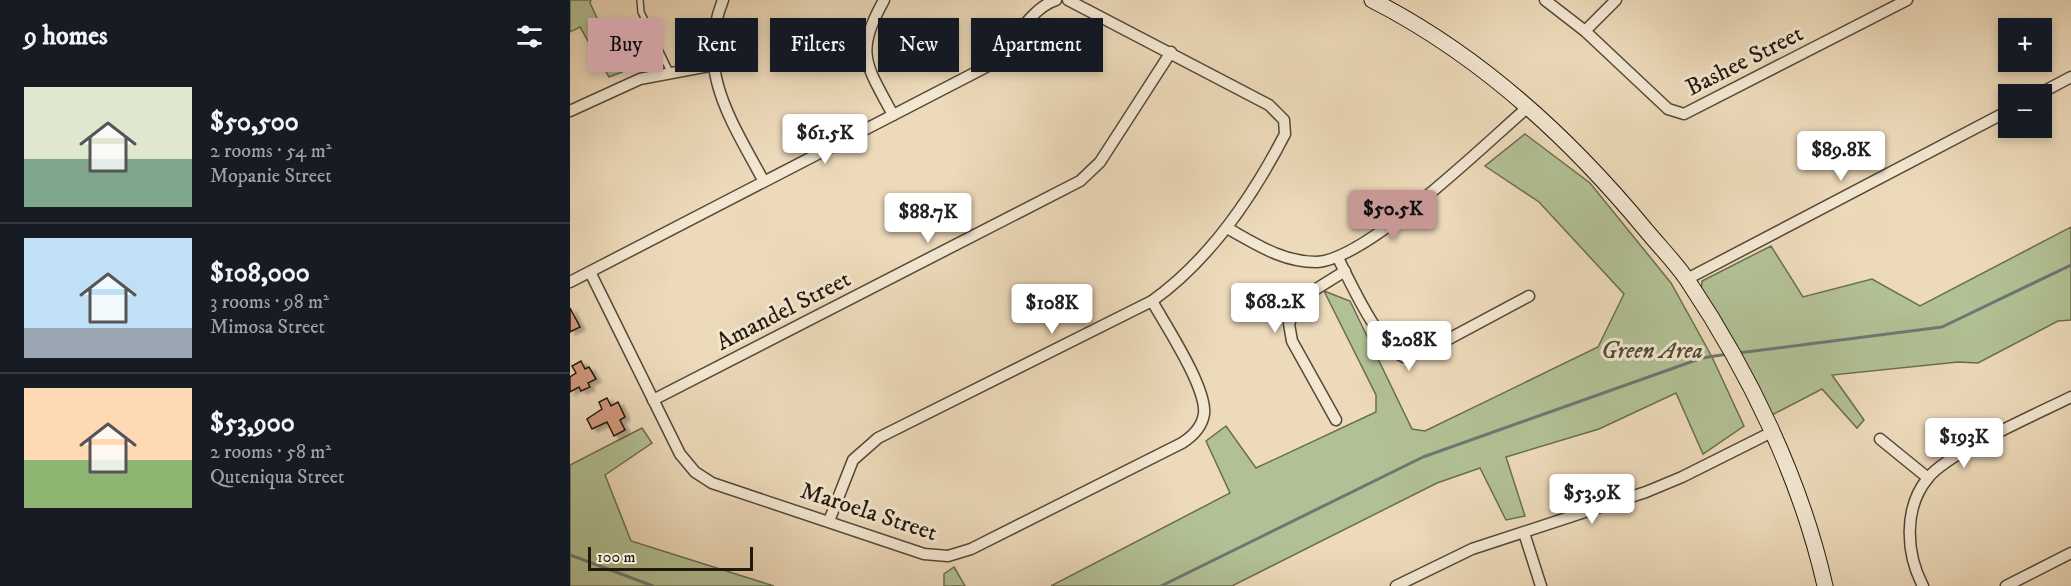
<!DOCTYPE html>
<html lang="en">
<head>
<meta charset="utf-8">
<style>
	body { margin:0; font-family:"IM FELL DW Pica",serif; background:#242831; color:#f1f3f6; height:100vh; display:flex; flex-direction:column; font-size:22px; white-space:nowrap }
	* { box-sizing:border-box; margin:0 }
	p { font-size:20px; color:#9ea1a6 }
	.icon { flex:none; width:33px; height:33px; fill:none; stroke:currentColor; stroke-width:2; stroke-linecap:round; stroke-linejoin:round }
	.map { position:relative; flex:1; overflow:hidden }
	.panel { display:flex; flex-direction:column; background:#171b24; width:570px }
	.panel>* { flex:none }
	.banner { position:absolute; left:18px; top:18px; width:570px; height:54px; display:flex; gap:12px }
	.fabs { position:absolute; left:1428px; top:18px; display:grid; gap:12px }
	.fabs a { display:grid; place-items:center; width:54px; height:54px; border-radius:0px; background:#171b24; box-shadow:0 3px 9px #0003; font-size:30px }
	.scale { position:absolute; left:18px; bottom:15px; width:165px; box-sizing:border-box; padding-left:6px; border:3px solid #22190d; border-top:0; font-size:16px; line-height:21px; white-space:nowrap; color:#22190d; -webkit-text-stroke:4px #f3e7d2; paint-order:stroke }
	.price { position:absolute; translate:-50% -51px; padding:0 14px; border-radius:6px; background:#fff; color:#222; font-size:20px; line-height:39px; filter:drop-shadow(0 2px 3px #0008) }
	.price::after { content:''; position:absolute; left:50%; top:36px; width:18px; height:14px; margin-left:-9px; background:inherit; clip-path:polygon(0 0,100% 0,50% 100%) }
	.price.active { background:#c59692; color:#111 }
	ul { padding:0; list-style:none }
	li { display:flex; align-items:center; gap:18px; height:150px; padding:0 24px }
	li+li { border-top:2px solid #363941 }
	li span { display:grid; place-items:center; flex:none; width:168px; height:120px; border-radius:0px; color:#555 }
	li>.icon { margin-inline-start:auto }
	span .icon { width:72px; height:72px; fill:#fffc; stroke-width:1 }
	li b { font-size:26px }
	h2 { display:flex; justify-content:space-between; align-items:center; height:72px; padding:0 24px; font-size:26px }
	.chip { padding:0 21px; border-radius:0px; background:#171b24; box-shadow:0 3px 9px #0003; font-size:21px; line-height:54px }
	.chip.active { background:#c59692; color:#111 }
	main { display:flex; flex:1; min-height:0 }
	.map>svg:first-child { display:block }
	.green { fill:#b2c195; stroke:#6a6d51; stroke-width:1.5 }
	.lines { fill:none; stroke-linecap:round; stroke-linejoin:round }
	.stream { stroke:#6c7874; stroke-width:3 }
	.building { fill:#d49a80; stroke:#22190d; stroke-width:1.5; filter:url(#shadow) }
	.lane-casing { stroke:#554938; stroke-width:8 }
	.street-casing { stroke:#554938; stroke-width:13 }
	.secondary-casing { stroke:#22190d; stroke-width:17 }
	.lane { stroke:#f3e7d2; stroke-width:5 }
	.street { stroke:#f3e7d2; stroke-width:10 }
	.secondary { stroke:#f3e7d2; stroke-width:15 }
	.labels { text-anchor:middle; stroke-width:6; stroke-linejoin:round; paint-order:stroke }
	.street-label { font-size:24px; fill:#22190d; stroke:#f3e7d2 }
	.park-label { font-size:24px; font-style:italic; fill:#4d4b36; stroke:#f3e7d2 }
</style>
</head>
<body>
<main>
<section class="panel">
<h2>9 homes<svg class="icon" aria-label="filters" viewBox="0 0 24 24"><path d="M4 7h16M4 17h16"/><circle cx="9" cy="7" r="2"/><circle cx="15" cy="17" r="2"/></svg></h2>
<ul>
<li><span style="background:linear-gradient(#dfe7d0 60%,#7fa58c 0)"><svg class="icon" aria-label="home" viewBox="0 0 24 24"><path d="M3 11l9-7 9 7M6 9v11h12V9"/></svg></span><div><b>$50,500</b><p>2 rooms · 54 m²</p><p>Mopanie Street</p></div></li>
<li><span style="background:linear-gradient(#bfe0f5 75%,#9aa5b1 0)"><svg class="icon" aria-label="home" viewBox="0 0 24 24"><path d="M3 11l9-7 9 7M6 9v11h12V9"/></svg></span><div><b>$108,000</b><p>3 rooms · 98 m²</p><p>Mimosa Street</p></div></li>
<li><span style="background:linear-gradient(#ffd9b3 60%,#8fb573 0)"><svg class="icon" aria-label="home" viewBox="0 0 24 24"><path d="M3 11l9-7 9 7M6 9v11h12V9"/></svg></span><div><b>$53,900</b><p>2 rooms · 58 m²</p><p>Quteniqua Street</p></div></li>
</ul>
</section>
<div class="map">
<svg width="1501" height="586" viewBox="0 0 1501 586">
	<defs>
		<filter id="shadow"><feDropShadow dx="5" dy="3" stdDeviation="1.5" flood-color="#0004"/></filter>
	</defs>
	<rect width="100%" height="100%" fill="#eddaba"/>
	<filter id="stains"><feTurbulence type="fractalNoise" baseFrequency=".00333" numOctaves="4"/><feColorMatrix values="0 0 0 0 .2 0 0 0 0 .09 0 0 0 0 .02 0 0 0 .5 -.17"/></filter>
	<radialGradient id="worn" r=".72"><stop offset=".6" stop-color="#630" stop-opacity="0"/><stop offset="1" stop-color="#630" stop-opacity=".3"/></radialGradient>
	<g class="green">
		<polygon points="0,0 21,0 20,3 52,72 39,77 10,27 0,32"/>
		<polygon points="955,134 1020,183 1101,283 1142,357 1174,426 1133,454 1106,393 1029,429 936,457 955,516 936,520 910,468 867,483 662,586 481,586 660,493 636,441 656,426 686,468 806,412 806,395 754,291 780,301 842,429 855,431 1028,347 1054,294 969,202 915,166"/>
		<polygon points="1501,227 1501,320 1488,321 1408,363 1388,362 1262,375 1294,420 1287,428 1252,389 1196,418 1131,294 1132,281 1201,246 1233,297 1302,279 1350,306"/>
		<polygon points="72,428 82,443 35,475 61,541 204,586 0,586 0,465"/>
		<polygon points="384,567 395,586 374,586 374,574"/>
	</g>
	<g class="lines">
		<g class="stream">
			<polyline points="1168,353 1372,327 1501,265"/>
			<polyline points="0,555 83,586"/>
			<polyline points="591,586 853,457 1132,358 1158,354"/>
		</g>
	</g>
	<g class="building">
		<polygon points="0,308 10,327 0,332"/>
		<polygon points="11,361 15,369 19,367 26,379 18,383 20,387 11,391 9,387 0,392 0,377 6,373 2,366"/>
		<polygon points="37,398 41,406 48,402 55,417 50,420 55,430 44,436 37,422 22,429 17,419 32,409 29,402"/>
	</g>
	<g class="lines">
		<defs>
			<polyline id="lane" points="70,0 71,12 100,72"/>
			<g id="street">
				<path d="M153,0c-28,70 8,120 40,180"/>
				<path d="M314,0c-30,54 -18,64 9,115"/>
				<polyline points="975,0 1015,31 1098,109 1114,114 1337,0"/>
				<polyline points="1015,31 1046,0"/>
				<polyline points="1469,94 1501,77"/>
				<polyline points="0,111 70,79 144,65"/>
				<path d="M657,228c29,16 55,34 89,34 50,-1 170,-119 212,-155"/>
				<path d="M768,258c12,24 43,91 66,99l26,-8 99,-53"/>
				<path d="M20,272l90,182 15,18 17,11 212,71 24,2 23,-7 211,-106c11,-7 20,-16 22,-29 3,-26 -38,-88 -52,-113"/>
				<polyline points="1117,279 1438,111"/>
				<path d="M0,282l416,-215c25,-18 42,-58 70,-67"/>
				<polyline points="83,400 510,181 530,162 601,52"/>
				<polyline points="766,420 722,341 719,324 724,310 735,296 775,271"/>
				<polyline points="1310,439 1358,478"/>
				<path d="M259,521l24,-61 25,-22 274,-137c59,-42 101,-105 133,-167l-1,-14 -15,-15 -201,-105"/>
				<polyline points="954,533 971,586"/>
				<polyline points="826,586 902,549 1076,492 1112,477 1202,432"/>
				<path d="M1353,586c-17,-32 -20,-78 5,-108 19,-25 111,-65 143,-81"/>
				<polyline points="1436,586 1501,553"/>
			</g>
			<path id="secondary" d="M802,0c106,54 197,137 273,229 14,17 31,34 43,52 61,91 113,198 137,305"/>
		</defs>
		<use href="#lane" class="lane-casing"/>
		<use href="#street" class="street-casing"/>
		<use href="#secondary" class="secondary-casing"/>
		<use href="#lane" class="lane"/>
		<use href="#street" class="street"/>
		<use href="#secondary" class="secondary"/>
	</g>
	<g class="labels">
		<g class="street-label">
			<text transform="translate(1174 60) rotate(-27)" y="8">Bashee Street</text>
			<text transform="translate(213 310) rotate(-27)" y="8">Amandel Street</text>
			<text transform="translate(299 511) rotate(18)" y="8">Maroela Street</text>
		</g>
		<g class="park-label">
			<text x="1082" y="358">Green Area</text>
		</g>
	</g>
	<rect width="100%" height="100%" filter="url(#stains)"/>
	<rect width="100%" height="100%" fill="url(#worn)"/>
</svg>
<div class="fabs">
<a>+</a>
<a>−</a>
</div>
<div class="scale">100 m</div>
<b class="price" style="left:255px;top:165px">$61.5K</b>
<b class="price" style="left:1271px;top:182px">$89.8K</b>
<b class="price active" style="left:823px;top:241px">$50.5K</b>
<b class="price" style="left:358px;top:244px">$88.7K</b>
<b class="price" style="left:705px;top:334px">$68.2K</b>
<b class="price" style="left:482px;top:335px">$108K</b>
<b class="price" style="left:839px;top:372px">$208K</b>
<b class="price" style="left:1394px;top:469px">$193K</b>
<b class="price" style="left:1022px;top:525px">$53.9K</b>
<div class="banner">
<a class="chip active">Buy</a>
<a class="chip">Rent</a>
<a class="chip">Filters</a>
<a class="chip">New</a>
<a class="chip">Apartment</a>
</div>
</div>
</main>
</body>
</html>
